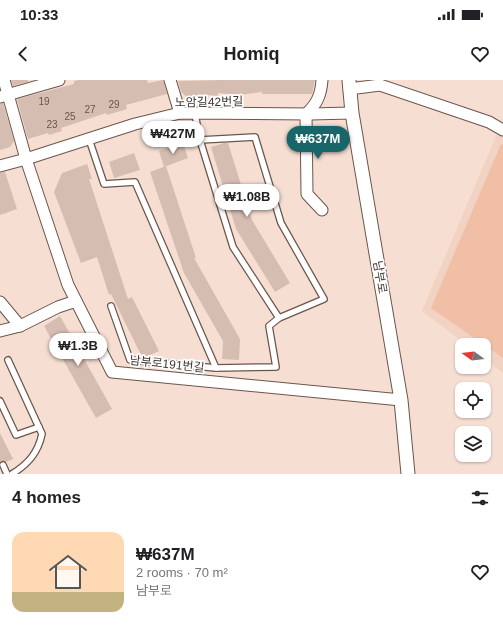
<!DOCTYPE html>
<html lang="en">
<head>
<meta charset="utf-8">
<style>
	body { margin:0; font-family:Helvetica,"Noto Sans KR",sans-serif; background:#f2f2f2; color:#202124; height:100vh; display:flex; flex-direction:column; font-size:15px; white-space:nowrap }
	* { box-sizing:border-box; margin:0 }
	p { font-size:13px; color:#757577 }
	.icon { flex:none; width:22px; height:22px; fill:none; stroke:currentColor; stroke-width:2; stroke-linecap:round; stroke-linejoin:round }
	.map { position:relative; height:394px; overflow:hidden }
	.side { display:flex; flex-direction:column; background:#fff; flex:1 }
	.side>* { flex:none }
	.needle { width:26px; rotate:285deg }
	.fabs { position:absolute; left:455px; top:258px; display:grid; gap:8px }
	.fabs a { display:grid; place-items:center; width:36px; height:36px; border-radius:8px; background:#fff; box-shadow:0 1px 3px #0004; font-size:20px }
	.price { position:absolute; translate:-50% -34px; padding:0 9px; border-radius:14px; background:#fff; color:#222; font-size:13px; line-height:26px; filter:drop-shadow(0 1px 2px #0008) }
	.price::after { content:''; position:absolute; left:50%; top:24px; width:12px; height:9px; margin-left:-6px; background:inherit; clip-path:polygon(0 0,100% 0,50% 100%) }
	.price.on { background:#18666a; color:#fff }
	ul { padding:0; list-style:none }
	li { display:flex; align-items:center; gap:12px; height:100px; padding:0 12px }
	li span { display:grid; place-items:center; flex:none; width:112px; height:80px; border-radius:12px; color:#555 }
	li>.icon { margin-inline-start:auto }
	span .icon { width:48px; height:48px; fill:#fffc; stroke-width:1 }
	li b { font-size:17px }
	h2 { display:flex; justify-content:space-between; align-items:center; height:48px; padding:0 12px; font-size:17px }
	.status { display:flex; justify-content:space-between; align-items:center; height:28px; padding:0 20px; background:#fff; direction:ltr }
	.status svg { height:11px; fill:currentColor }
	header { display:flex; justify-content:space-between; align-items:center; height:52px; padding:0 12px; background:#fff; font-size:18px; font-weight:800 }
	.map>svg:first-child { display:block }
	.built { fill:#f2d2c2 }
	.green { fill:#f1bea6 }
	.building { fill:#d6bdb2 }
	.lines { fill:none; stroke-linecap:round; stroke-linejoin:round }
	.service-casing { stroke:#6b564c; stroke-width:8 }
	.minor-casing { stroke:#6b564c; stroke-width:13 }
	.tertiary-casing { stroke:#6b564c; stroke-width:15 }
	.service { stroke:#fff; stroke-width:5.5 }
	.minor { stroke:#fff; stroke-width:11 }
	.tertiary { stroke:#fff; stroke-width:13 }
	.labels { text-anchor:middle; stroke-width:3.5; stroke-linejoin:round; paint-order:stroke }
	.number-label { font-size:10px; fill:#655751 }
	.street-label { font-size:12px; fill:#3f3531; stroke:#fff }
</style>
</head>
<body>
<div class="status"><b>10:33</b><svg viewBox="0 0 49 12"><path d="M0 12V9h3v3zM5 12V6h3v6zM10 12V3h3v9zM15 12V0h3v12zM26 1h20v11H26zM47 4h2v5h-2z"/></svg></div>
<header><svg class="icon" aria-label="back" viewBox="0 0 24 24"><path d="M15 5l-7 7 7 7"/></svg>Homiq<svg class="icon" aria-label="heart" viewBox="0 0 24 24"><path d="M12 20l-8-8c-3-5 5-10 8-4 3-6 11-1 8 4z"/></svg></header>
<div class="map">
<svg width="503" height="394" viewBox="0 0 503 394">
	<rect width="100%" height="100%" fill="#f7ded2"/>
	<polygon class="built" points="497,54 503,58 503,293 484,278 484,265 467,265 422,231"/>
	<polygon class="green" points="501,64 503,65 503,278 431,228"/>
	<g class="building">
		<polygon points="11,0 28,0 28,2 13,6"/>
		<polygon points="79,0 147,0 148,3 163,0 167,14 126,25 127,29 107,35 106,33 61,48 62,51 49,55 48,53 28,59 17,19 74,4 74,1"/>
		<polygon points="222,0 315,0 312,14 262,14 262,12 239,15 218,13 218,16 198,14 199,17 188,18 181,12 178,1"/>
		<polygon points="3,23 14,61 10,67 0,70 0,24"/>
		<polygon points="183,63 188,78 164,87 159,71"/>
		<polygon points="224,63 228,63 252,140 290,203 275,212 236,149 211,67"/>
		<polygon points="134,73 140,90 114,98 109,82"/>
		<polygon points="87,84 92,99 89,99 128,219 132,217 159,271 146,277 142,277 111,214 109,215 97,177 81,183 54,112 62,93"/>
		<polygon points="166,86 196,178 194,178 240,259 239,280 222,279 223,261 184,193 150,92"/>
		<polygon points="5,92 17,129 0,135 0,93"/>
		<polygon points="60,236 112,329 96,338 44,246"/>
		<polygon points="0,353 13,379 6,382 3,381 0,382"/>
	</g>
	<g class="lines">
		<defs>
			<g id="service">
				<polyline points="195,34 200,60 233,167 279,238 324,219 281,143 255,57 200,60"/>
				<polyline points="89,59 104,104 135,102 216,288 276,287 269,246 279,238"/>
				<polyline points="111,226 130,280 216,288"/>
				<path d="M8,280l34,74c-4,19 -14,30 -30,40"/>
				<polyline points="0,321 16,355 39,347"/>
				<polyline points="3,385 7,394"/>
			</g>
			<g id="minor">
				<polyline points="4,0 26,79 68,205 112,292 401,320"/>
				<polyline points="170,0 180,33"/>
				<polyline points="349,9 380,5 489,42 503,50"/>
				<polyline points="0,17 59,0"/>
				<polyline points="0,86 26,79 135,44 180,33 310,34 352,33"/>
				<path d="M322,130l-15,-16 -1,-80c11,-10 15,-19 16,-34"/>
				<polyline points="0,222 20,246"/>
				<polyline points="0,251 20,246 58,227 76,221"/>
			</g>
			<polyline id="tertiary" points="349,0 352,33 401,320 408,394"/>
		</defs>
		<use href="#service" class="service-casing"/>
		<use href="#minor" class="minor-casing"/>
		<use href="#tertiary" class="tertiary-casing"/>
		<use href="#service" class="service"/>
		<use href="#minor" class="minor"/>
		<use href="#tertiary" class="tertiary"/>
	</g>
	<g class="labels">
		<g class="number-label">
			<text x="44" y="25">19</text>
			<text x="114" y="28">29</text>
			<text x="90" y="33">27</text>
			<text x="70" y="40">25</text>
			<text x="52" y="48">23</text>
		</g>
		<g class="street-label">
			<text transform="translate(209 22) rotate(-1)" y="4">노암길42번길</text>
			<text transform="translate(380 197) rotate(80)" y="4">남부로</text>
			<text transform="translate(167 284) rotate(6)" y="4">남부로191번길</text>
		</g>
	</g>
</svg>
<div class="fabs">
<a><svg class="needle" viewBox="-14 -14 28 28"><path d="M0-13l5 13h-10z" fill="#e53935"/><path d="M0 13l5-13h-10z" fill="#757577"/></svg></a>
<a><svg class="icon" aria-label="locate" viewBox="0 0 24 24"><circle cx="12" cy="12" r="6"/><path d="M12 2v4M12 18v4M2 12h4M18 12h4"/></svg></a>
<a><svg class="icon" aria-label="layers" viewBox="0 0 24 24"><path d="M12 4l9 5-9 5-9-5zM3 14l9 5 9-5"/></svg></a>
</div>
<b class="price" style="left:173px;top:75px">₩427M</b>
<b class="price on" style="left:318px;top:80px">₩637M</b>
<b class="price" style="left:247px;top:138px">₩1.08B</b>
<b class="price" style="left:78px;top:287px">₩1.3B</b>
</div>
<section class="side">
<h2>4 homes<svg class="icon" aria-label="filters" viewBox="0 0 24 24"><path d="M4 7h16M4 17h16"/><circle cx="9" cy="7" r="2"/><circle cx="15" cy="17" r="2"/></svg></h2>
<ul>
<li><span style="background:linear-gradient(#ffd9b3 75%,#c2b280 0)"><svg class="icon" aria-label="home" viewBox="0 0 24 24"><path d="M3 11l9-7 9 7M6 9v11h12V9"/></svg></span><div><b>₩637M</b><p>2 rooms · 70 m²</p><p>남부로</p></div><svg class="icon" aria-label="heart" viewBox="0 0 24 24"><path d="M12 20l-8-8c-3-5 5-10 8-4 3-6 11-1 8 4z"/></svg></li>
</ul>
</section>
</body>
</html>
